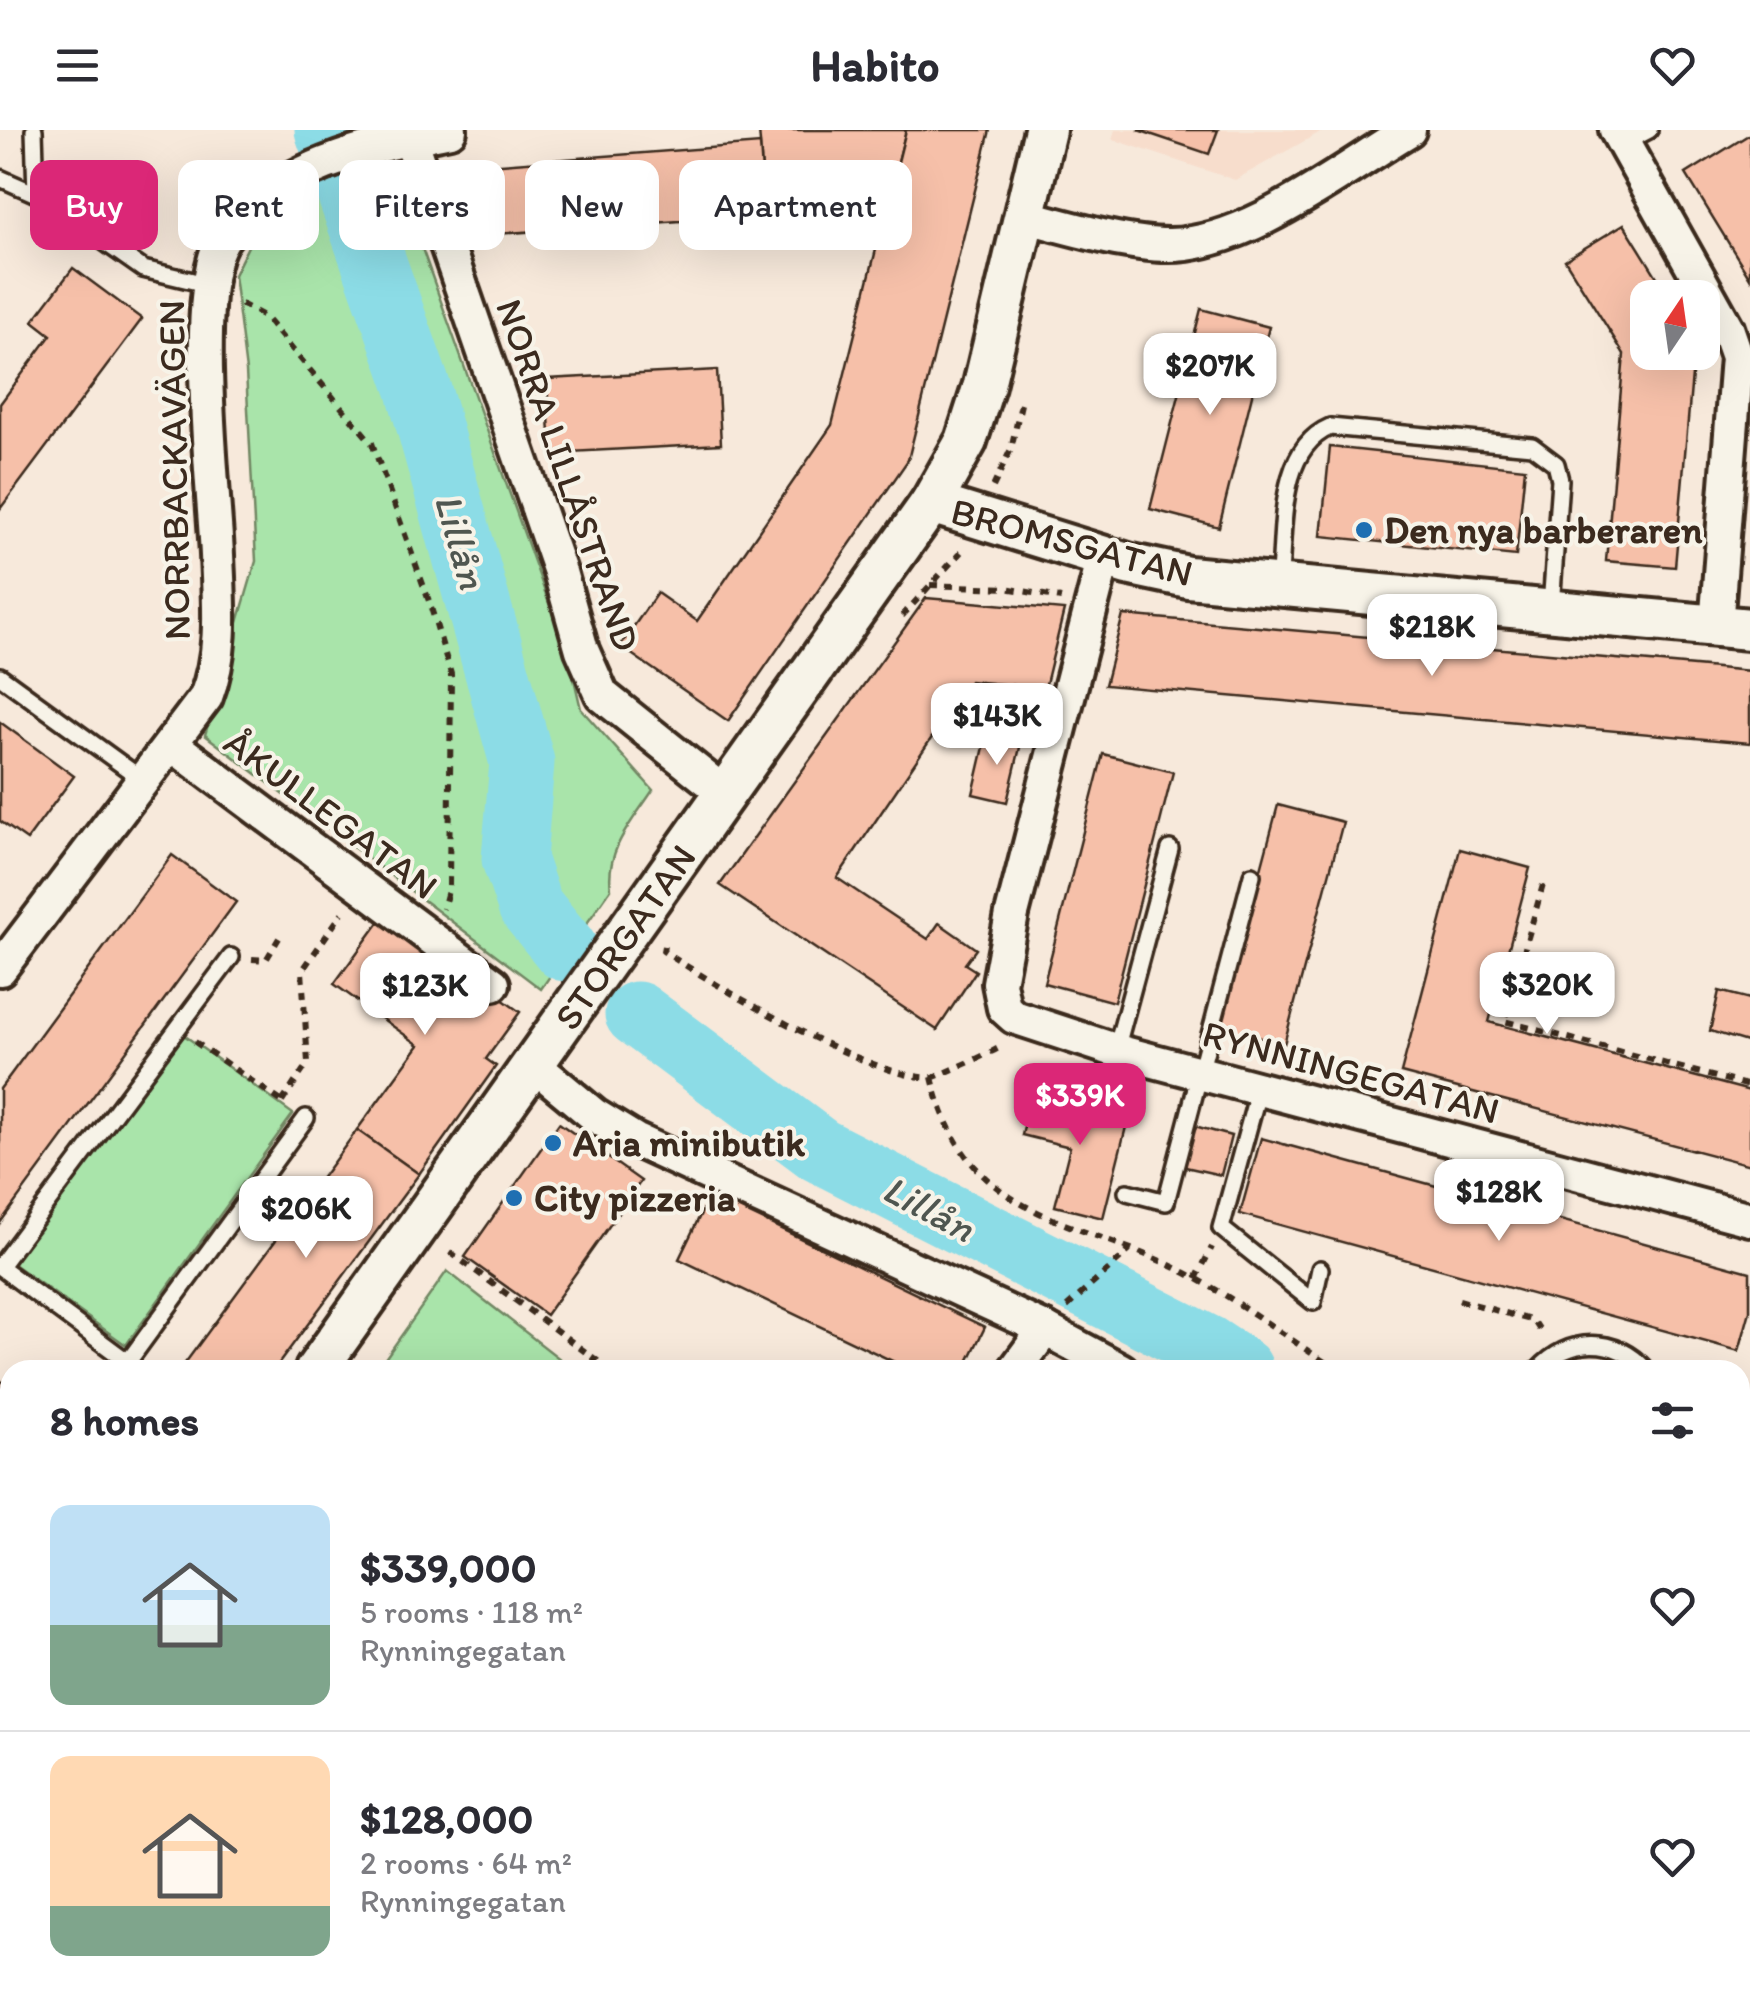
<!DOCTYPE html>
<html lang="en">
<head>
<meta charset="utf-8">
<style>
	body { margin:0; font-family:Itim,sans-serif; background:#f7f7f7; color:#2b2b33; height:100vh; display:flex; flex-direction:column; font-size:38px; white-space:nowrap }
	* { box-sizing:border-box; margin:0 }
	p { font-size:32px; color:#7c7c81 }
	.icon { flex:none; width:55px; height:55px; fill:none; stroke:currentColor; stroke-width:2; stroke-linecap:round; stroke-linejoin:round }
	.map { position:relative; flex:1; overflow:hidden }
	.side { position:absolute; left:0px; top:1230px; width:1750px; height:642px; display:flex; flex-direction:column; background:#fff; border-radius:30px 30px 0 0; box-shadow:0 10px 40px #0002 }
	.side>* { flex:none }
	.top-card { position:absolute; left:30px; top:30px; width:1000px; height:90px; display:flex; gap:20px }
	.needle { width:65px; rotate:13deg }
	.buttons { position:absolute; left:1630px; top:150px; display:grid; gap:20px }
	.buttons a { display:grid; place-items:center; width:90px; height:90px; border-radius:20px; background:#fff; box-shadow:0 10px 40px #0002; font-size:50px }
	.price { position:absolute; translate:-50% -85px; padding:0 22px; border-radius:20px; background:#fff; color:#222; font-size:32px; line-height:65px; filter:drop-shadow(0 2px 5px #0008) }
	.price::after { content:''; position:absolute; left:50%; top:60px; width:30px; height:22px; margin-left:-15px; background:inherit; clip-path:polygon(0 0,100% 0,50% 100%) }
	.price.current { background:#db2777; color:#fff }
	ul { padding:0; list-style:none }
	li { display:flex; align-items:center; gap:30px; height:250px; padding:0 50px }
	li+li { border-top:2px solid #e1e1e2 }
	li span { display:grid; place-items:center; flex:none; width:280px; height:200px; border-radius:20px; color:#555 }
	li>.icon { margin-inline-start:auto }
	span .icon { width:120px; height:120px; fill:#fffc; stroke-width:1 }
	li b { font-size:42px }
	h2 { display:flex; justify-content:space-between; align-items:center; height:120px; padding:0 50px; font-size:42px }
	.pill { padding:0 35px; border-radius:20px; background:#fff; box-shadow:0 10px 40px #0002; font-size:35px; line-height:90px }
	.pill.current { background:#db2777; color:#fff }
	header { display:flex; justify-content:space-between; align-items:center; height:130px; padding:0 50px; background:#fff; font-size:45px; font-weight:700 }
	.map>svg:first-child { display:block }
	.built { fill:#f7ddcc }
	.green { fill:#a9e4aa; stroke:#728764; stroke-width:2.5 }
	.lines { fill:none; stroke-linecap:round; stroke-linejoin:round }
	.river { stroke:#8cdce6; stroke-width:65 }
	.building { fill:#f6c0a9; stroke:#3b2a1e; stroke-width:2.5 }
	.service-casing { stroke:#3b2a1e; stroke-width:22 }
	.pedestrian-casing { stroke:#3b2a1e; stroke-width:30 }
	.minor-casing { stroke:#3b2a1e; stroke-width:40 }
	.tertiary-casing { stroke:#3b2a1e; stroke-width:48 }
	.path { stroke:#3b2a1e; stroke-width:6; stroke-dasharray:8 8; stroke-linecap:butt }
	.service { stroke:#f7f3e8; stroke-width:15 }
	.pedestrian { stroke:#f7f3e8; stroke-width:22 }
	.minor { stroke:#f7f3e8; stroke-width:32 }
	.tertiary { stroke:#f7f3e8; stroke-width:40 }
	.poi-dot { fill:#1f6fb2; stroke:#f7f3e8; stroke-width:4 }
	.labels { text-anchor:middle; stroke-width:8; stroke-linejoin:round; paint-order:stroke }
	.street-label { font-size:38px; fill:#3b2a1e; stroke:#f7f3e8 }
	.poi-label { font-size:38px; font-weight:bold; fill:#3b2a1e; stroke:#f7f3e8; text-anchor:start }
	.water-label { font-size:40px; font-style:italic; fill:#4f5650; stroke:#f7f3e8 }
</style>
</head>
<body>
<header><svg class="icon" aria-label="menu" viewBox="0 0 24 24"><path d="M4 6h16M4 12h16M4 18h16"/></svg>Habito<svg class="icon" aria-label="heart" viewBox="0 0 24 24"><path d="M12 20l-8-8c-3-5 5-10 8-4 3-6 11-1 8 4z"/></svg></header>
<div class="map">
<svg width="1750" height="1871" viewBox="0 0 1750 1871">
	<rect width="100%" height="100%" fill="#f7e9db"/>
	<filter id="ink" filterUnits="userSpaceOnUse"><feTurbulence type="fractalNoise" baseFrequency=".01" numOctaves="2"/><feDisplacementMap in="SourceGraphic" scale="20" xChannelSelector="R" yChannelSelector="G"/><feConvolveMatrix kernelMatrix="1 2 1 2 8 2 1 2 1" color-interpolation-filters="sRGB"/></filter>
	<g filter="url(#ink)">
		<polygon class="built" points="1115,0 1324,0 1235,50 1112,9"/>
		<g class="green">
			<path d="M390,29l180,503 11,47 72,81c-21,32 -48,60 -42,99l-70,100 -336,-254 51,-174 -10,-190 -12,-96 39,-80z"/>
			<polygon points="177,900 293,984 126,1215 9,1131"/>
			<polygon points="447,1141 574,1240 377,1240"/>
			<polygon points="3,1797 10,1802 10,1862 103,1863 115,1871 0,1871"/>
		</g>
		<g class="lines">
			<g class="river">
				<polyline points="327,0 418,257 522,632 514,729 530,776 565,819"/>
				<polyline points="637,884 819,1020 1206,1217 1241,1240"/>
				<polyline points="1740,1487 1750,1490"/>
			</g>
		</g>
		<g class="building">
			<polygon points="759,0 906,0 882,94 855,89 766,94"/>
			<polygon points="906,0 990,0 908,330 728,591 620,516 657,463 697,491 832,295"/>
			<polygon points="1138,0 1218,0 1209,24"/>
			<polygon points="1750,4 1750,148 1686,44"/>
			<polygon points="760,14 765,85 481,105 475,36"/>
			<polygon points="1624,94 1670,168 1648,168 1648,222 1694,222 1675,437 1606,431 1624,224 1565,130"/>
			<polygon points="73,138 142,189 0,379 0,274 51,205 33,191"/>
			<polygon points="1201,179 1269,197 1219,397 1150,379"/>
			<polygon points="717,240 721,314 551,323 547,249"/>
			<polygon points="1330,317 1525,338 1516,426 1321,406"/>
			<polygon points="926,468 1064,480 1045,558 970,551 837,748 928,809 939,793 976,819 965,834 976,841 937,900 720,755"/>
			<polygon points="1123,485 1750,541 1750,613 1105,555"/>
			<polygon points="0,592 74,646 27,710 0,691"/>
			<polygon points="987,604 1021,613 1007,672 973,664"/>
			<polygon points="1103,624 1173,642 1114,872 1044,853"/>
			<polygon points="1278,675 1343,692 1284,914 1219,897"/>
			<polygon points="1460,719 1530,738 1489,892 1750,961 1750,1035 1401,943"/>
			<polygon points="172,725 236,772 0,1093 0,959"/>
			<polygon points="385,784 520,882 486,929 496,936 419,1044 357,1000 419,915 334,854"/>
			<polygon points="1719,861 1750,869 1750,913 1710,901"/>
			<polygon points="1033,961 1129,985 1103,1088 1055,1076 1070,1017 1022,1005"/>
			<polygon points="559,993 641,1051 546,1185 465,1127"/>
			<polygon points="1191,995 1231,1006 1221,1045 1181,1036"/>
			<polygon points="357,1000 419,1044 274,1240 180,1240"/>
			<polygon points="1261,1008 1750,1142 1750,1181 1739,1221 1240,1084"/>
			<polygon points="710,1065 985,1197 964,1240 911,1240 679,1129"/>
			<polygon points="0,1250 10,1258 10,1335 0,1349"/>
			<polygon points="1740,1307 1750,1311 1750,1422 1740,1418"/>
			<polygon points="0,1536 10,1543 10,1567 0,1580"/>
			<polygon points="1750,1650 1750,1752 1740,1767 1740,1664"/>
			<polygon points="657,1862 749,1862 743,1871 668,1871"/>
			<polygon points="905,1862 973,1862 966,1871 917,1871"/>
			<polygon points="1152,1862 1248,1862 1242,1871 1145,1871"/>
			<polygon points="1601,1862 1673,1862 1667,1871 1595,1871"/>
		</g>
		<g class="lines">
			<defs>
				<g id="service">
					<polyline points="34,0 36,64"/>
					<polyline points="1624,13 1649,0"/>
					<polyline points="0,48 36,64 143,139 210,155"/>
					<path d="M1279,454c6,-50 -3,-134 51,-157l202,19 24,18 4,16 -9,127"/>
					<polyline points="0,546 143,650"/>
					<polyline points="1116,920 1170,719"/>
					<polyline points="1259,959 1221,1098 1313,1172 1320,1139"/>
					<polyline points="1127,1062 1166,1072 1252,745"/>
					<polyline points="0,1136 231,827"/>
					<polyline points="0,1137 128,1232"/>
					<polyline points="122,1240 306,988"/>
					<path d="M1538,1240c31,-33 76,-35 108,0"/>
					<polyline points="1740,1295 1750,1299"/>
					<polyline points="0,1395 10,1382"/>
				</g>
				<polyline id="pedestrian" points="613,1862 625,1871"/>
				<g id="minor">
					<polyline points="407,0 560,442 582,520 602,565 727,665"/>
					<polyline points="1616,0 1727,198 1737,227 1716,496"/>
					<path d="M1024,86c42,11 101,29 144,29 78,1 175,-76 241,-115"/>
					<polyline points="1104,427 1012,784 999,853 1004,878 1014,887 1124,923 1750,1089"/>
					<polyline points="171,614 493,854"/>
					<path d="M0,839l206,-272c18,-47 13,-92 11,-142 -3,-66 -27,-267 6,-316 49,-72 147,-93 227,-109"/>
					<polyline points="535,936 594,985 635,1010 1045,1199 1121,1240"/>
					<polyline points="1015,1240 1045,1199"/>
					<polyline points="0,1469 10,1476"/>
					<polyline points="1740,1550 1750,1553"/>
					<polyline points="1740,1594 1750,1582"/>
					<polyline points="0,1749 10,1757"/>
					<polyline points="147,1862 158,1871"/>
					<polyline points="560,1871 565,1862"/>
					<polyline points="1539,1871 1545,1862"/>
				</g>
				<g id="tertiary">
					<polyline points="931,373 1127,434 1188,447 1750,499"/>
					<polyline points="316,1240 931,373 966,311 984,255 1045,0"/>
					<polyline points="0,1677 10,1663"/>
				</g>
			</defs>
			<use href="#service" class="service-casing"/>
			<use href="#pedestrian" class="pedestrian-casing"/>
			<use href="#minor" class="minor-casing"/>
			<use href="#tertiary" class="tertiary-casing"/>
			<g class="path">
				<polyline points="241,174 264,186 372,313 429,471 451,544 449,757 443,779"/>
				<polyline points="993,357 1011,319 1021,274"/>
				<polyline points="930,455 1006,458 1061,468"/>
				<polyline points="902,486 961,422"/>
				<polyline points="1543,755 1504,891 1750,956"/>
				<path d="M664,816l-1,5c48,32 217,133 270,126 7,-1 66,-28 69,-31"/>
				<polyline points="252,829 266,830 279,808"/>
				<polyline points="195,912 284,973"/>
				<path d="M932,947c32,140 134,139 244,191 56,27 108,68 161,102"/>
				<polyline points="282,972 308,933 302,841 342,783"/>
				<polyline points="450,1122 610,1240"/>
				<polyline points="1196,1149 1212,1117"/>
				<polyline points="1459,1170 1534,1191 1543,1205"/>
				<polyline points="1067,1177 1130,1120"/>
				<polyline points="1740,1436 1750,1439"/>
				<polyline points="1740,1803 1750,1789"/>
				<polyline points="835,1862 847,1871"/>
				<polyline points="1417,1862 1428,1871"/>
				<polyline points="779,1871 785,1862"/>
				<polyline points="993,1871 999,1862"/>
				<polyline points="1116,1871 1123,1862"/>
				<polyline points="1339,1871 1345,1862"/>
				<polyline points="1693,1871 1699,1862"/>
			</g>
			<use href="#service" class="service"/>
			<use href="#pedestrian" class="pedestrian"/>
			<use href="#minor" class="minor"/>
			<use href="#tertiary" class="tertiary"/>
		</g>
	</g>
	<g class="poi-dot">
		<circle cx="1364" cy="400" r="10"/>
		<circle cx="553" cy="1013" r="10"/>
		<circle cx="514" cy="1068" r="10"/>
	</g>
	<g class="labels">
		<g class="street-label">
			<text transform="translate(174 340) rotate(-91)" y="13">NORRBACKAVÄGEN</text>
			<text transform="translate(568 345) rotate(71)" y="13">NORRA LILLÅSTRAND</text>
			<text transform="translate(1072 412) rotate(15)" y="13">BROMSGATAN</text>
			<text transform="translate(331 684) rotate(37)" y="13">ÅKULLEGATAN</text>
			<text transform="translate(625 807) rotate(-55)" y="13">STORGATAN</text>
			<text transform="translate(1351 942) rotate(15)" y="13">RYNNINGEGATAN</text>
		</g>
		<g class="poi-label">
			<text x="1384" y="413">Den nya barberaren</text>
			<text x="573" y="1026">Aria minibutik</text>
			<text x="534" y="1081">City pizzeria</text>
		</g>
		<g class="water-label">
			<text transform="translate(461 411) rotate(74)" y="14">Lillån</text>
			<text transform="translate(929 1078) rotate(28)" y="14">Lillån</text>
		</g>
	</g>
</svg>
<div class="buttons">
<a><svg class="needle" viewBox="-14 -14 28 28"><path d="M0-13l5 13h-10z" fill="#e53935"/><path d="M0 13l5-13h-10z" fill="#7c7c81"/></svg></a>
</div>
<b class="price" style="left:1210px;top:288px">$207K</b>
<b class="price" style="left:1432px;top:549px">$218K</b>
<b class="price" style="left:997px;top:638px">$143K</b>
<b class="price" style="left:1547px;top:907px">$320K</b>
<b class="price" style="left:425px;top:908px">$123K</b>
<b class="price current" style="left:1080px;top:1018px">$339K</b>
<b class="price" style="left:1499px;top:1114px">$128K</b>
<b class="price" style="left:306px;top:1131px">$206K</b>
<div class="top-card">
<a class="pill current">Buy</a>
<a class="pill">Rent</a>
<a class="pill">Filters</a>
<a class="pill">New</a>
<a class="pill">Apartment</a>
</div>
<section class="side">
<h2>8 homes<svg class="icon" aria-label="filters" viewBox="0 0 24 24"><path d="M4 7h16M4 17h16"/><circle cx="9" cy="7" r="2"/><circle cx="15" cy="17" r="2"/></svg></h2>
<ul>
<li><span style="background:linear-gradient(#bfe0f5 60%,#7fa58c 0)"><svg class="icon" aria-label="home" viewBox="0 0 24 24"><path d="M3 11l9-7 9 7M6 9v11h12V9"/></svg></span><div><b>$339,000</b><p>5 rooms · 118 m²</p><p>Rynningegatan</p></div><svg class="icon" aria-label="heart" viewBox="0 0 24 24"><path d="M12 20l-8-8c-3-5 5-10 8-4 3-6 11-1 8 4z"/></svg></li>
<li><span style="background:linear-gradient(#ffd9b3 75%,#7fa58c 0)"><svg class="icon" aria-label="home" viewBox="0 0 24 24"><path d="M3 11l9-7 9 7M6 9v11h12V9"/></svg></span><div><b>$128,000</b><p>2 rooms · 64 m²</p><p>Rynningegatan</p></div><svg class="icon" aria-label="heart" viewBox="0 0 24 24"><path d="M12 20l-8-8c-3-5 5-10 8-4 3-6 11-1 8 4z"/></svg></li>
</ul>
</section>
</div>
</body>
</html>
